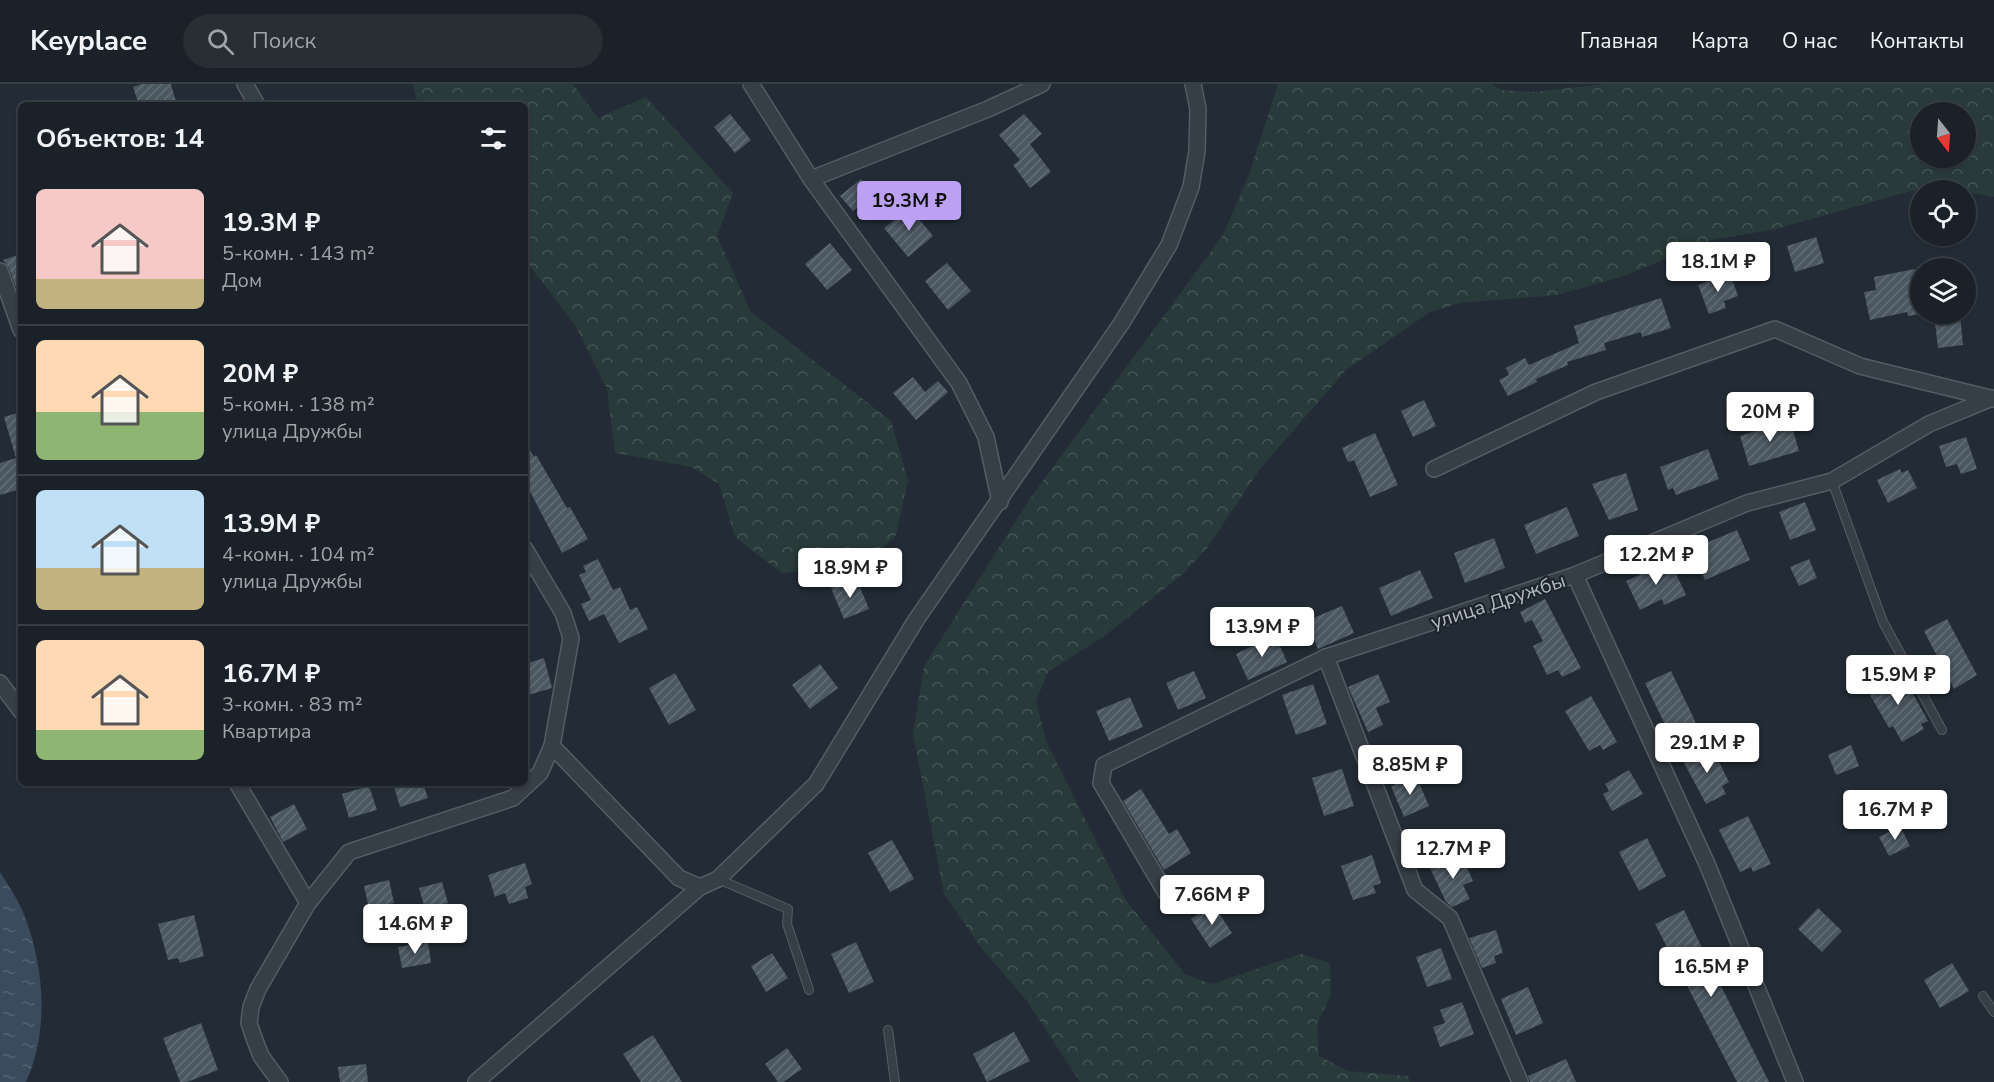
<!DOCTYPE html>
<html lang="ru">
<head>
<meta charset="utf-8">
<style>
	body { margin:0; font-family:"Nunito Sans",sans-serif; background:#272e34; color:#f1f3f6; height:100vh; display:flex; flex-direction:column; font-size:22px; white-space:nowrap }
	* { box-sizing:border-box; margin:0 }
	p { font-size:20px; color:#9fa3a8 }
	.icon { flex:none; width:33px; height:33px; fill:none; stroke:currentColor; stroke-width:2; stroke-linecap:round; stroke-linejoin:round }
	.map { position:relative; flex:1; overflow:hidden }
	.details { position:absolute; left:18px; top:18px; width:510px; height:684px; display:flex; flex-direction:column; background:#1a2128; border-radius:9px; box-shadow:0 2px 4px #0004,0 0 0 2px #383e45 }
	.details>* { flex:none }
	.needle { width:39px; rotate:163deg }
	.tools { position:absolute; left:1910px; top:18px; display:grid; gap:12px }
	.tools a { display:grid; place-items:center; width:66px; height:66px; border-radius:50%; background:#1a2128; box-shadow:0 2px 4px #0004,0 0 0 2px #383e45; font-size:30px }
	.price { position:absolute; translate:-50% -51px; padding:0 14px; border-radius:6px; background:#fff; color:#222; font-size:20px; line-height:39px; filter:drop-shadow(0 2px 3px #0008) }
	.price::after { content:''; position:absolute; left:50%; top:36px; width:18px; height:14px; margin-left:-9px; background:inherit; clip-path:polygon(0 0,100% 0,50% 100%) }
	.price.on { background:#bca0f2; color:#111 }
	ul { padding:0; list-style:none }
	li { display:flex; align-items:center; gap:18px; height:150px; padding:0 18px }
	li+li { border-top:2px solid #383e45 }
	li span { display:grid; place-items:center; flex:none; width:168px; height:120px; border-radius:9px; color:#555 }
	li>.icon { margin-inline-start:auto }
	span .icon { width:72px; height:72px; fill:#fffc; stroke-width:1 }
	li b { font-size:26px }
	h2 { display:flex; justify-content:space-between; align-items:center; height:72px; padding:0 18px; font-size:26px }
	header { display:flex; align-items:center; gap:36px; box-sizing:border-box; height:84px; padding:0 30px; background:#1a2128; border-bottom:2px solid #383e45 }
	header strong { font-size:28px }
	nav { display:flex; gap:33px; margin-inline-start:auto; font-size:21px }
	.search { width:420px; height:54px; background:#272e34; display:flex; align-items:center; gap:15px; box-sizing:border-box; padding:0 21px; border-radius:33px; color:#9fa3a8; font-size:22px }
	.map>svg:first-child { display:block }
	.forest { fill:url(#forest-crowns); fill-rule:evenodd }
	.water { fill:url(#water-ripples) }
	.building { fill:url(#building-hatch) }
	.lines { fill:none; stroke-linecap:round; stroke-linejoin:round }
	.lane-casing { stroke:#545c64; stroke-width:10 }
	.street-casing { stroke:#545c64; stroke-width:18 }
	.lane { stroke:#363e46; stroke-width:8 }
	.street { stroke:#363e46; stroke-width:15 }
	.labels { text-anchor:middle; stroke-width:4.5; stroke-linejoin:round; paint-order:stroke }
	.street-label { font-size:20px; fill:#b1b9c3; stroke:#1c232b }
</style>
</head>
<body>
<header>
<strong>Keyplace</strong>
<div class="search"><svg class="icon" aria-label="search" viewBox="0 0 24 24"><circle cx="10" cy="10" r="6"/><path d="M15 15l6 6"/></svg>Поиск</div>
<nav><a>Главная</a><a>Карта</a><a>О нас</a><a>Контакты</a></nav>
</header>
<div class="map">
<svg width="1994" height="998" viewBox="0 0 1994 998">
	<defs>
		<pattern id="forest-crowns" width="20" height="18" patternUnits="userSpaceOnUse" patternTransform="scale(1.5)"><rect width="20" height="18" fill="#283a39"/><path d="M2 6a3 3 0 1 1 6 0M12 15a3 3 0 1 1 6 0" fill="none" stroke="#455454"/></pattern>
		<pattern id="water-ripples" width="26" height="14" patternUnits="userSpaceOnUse" patternTransform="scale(1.5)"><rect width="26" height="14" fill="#3a4b5d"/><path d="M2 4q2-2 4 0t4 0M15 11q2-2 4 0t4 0" fill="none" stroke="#546373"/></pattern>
		<pattern id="building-hatch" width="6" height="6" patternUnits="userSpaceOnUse" patternTransform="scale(1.5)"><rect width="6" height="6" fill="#4b5761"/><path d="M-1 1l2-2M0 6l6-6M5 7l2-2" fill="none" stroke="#636d76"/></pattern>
	</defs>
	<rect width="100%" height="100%" fill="#232c36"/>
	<g class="forest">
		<polygon points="413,0 573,0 598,34 646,13 733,109 717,152 751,228 891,337 908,396 896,451 873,474 828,485 782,489 735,453 719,400 691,383 615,369 607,305 575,241 525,176 525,21 418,21"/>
		<path d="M1278,0h214l9,6 31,2 73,-8h389v113l-55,-10 -32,5 -131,37 -64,11 -91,37 -64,18 -97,8 -30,9 -84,58 -86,99 -53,79 -23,25 -81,64 -55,35 -12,29 10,40 79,158 60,75 27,10 89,-30 29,9 1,32 -14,29 2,32 29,15 60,5 2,6h-330l-53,-81 -45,-52 -38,-55 -31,-160 11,-68 105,-166 194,-265 27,-63zM1920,28h45v46h-45z"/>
	</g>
	<path class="water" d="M0,788c8,13 17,26 23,40 21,52 27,117 3,170h-26z"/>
	<g class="building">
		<polygon points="142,0 171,0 176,18 139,21 133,3"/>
		<polygon points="730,30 751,56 735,69 714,43"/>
		<polygon points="1024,30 1042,50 1030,60 1051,88 1030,104 1013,81 1020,76 999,51"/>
		<polygon points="861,95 873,110 853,127 840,112"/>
		<polygon points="910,124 933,152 908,173 884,144"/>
		<polygon points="1816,153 1824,179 1795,188 1787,162"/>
		<polygon points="830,159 852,186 827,206 805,180"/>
		<polygon points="21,170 21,217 9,184 3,176"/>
		<polygon points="947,179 971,207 948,226 925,197"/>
		<polygon points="1915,185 1920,230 1908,232 1907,228 1870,236 1864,208 1876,206 1874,193"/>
		<polygon points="1730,189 1738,212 1724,217 1726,224 1709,230 1698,201"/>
		<polygon points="1661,214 1671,244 1642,253 1641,248 1604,259 1606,266 1567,278 1568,281 1536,295 1537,298 1508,312 1499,296 1509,291 1506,284 1525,274 1529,281 1579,259 1574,242"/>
		<polygon points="1934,230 1960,230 1963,261 1938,264"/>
		<polygon points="913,293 925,308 938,297 948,308 916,336 893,309"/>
		<polygon points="1424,316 1436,342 1413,353 1401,327"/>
		<polygon points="21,328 21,405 0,411 0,379 16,374 4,333"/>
		<polygon points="1790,336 1799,367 1749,382 1740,352"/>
		<polygon points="1375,349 1398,401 1370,413 1354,376 1348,378 1342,364"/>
		<polygon points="1966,353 1977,385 1961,390 1957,380 1946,383 1939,362"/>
		<polygon points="525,358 534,373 536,371 567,424 570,423 588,455 562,469 525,398"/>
		<polygon points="1708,365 1719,395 1676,411 1673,404 1668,406 1660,383"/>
		<polygon points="1900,385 1902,389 1908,386 1917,404 1888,419 1877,396"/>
		<polygon points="1626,389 1638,426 1609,436 1592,400"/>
		<polygon points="1805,418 1816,446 1790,456 1779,428"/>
		<polygon points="1567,423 1579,452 1536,470 1524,441"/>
		<polygon points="1737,446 1750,476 1705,496 1692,465"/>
		<polygon points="1494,454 1505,484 1465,499 1454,469"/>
		<polygon points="598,475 613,506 620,503 630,526 637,523 648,545 619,559 604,530 589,537 581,520 591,516 579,491 586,488 583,482"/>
		<polygon points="1809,475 1817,494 1799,502 1790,483"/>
		<polygon points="1670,477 1686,511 1664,521 1662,515 1640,526 1626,497"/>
		<polygon points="1420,486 1433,514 1391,532 1379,504"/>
		<polygon points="856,494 869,525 844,535 831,504"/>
		<polygon points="1545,515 1581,584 1562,593 1558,586 1547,591 1533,562 1543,557 1532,536 1525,539 1520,528"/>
		<polygon points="1342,522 1354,549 1318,565 1306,537"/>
		<polygon points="1947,535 1977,591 1954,605 1924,547"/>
		<polygon points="1275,551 1287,578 1248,596 1236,570"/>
		<polygon points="544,574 552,604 525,612 525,580"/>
		<polygon points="820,580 838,604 810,625 792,601"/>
		<polygon points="1194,587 1206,614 1178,626 1166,599"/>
		<polygon points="1671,587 1696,639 1670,651 1645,599"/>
		<polygon points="675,589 696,626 669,641 649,604"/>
		<polygon points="1895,589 1897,593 1902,590 1928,637 1921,640 1924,645 1902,658 1893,642 1889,644 1866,604"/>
		<polygon points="1378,590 1390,618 1376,624 1383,641 1368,648 1348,603"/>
		<polygon points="1313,600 1327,640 1296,651 1282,611"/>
		<polygon points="1591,612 1617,658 1603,666 1600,661 1589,667 1565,627"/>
		<polygon points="1130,613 1143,643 1109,657 1096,627"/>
		<polygon points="1851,661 1859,682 1836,691 1828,671"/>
		<polygon points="1706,662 1712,674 1716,672 1729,698 1722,702 1726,710 1706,720 1682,675"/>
		<polygon points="1342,685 1354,722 1324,732 1312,694"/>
		<polygon points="1629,686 1643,710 1612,727 1603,710 1609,707 1605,700"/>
		<polygon points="1416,692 1429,722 1404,733 1391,702"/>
		<polygon points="393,699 423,699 428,714 400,723"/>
		<polygon points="369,702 377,726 349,734 342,710"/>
		<polygon points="1141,705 1169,750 1177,745 1191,769 1164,786 1123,717"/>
		<polygon points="294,720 307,745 283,758 270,733"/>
		<polygon points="1748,732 1771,780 1753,788 1751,783 1740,788 1719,746"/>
		<polygon points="1900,742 1910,762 1889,772 1879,753"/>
		<polygon points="1647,754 1666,792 1639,807 1619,768"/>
		<polygon points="892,756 914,795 890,808 868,769"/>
		<polygon points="1461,770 1473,797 1463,801 1470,815 1452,823 1446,818 1430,784"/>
		<polygon points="1372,771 1381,799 1373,802 1376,809 1353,816 1341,782"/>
		<polygon points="525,779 532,800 525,803 528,814 509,820 505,809 495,813 488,791"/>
		<polygon points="389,796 394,819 369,825 364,802"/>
		<polygon points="442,798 448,819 425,825 419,804"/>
		<polygon points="1213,820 1232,849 1210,864 1191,835"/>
		<polygon points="1818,824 1842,847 1822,868 1798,845"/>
		<polygon points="1684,826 1702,864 1769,998 1737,998 1655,840"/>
		<polygon points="194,831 204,872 180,879 178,874 168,876 158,840"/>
		<polygon points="1496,846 1503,869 1494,872 1496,879 1482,884 1469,854"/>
		<polygon points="428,858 431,879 402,884 398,863"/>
		<polygon points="856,858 874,898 849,909 831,870"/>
		<polygon points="1441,864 1452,895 1427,903 1416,873"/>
		<polygon points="772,869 788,894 766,908 751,882"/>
		<polygon points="1952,879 1969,907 1940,924 1924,896"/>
		<polygon points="1528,903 1543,939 1516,951 1501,915"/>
		<polygon points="1462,918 1474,950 1440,963 1433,943 1445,939 1440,926"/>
		<polygon points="201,939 218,986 187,998 180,998 163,954"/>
		<polygon points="1014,948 1030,977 987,998 973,970"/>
		<polygon points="653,951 682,998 641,998 623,970"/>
		<polygon points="787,964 802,985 783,998 778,998 765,980"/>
		<polygon points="1566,975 1576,998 1530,998 1528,992"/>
		<polygon points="366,980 368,998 340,998 338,983"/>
	</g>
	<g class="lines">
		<defs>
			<g id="lane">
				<polyline points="1832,397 1883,538 1942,646"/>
				<polyline points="718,795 788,825 787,840 809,906"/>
				<polyline points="1983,912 1994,928"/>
				<polyline points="888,946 895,998"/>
			</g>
			<g id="street">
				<polyline points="245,0 257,21"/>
				<polyline points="751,0 811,95 959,299 986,353 1000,418"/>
				<polyline points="811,95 988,25 1042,0"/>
				<polyline points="0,187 21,246"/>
				<polyline points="1434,385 1596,308 1775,245 1860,282 1994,315"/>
				<polyline points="1575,491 1707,780 1795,998"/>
				<polyline points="1326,573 1415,806 1450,834 1520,998"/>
				<polyline points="0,599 21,627"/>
				<polyline points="552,662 679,794 700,803 718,795 816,700 916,536 1121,240 1169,161 1191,103 1197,67 1198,25 1193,0"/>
				<polyline points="237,699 308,819"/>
				<polyline points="1166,809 1101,699 1104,681 1326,573 1575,491 1747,419 1832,397 1929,340 1992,314"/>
				<polyline points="280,998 261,972 254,954 249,939 251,923 258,905 308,819 349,768 513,714 540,689 552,662 571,554 563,529 525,465"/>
				<polyline points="476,998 700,803"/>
			</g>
		</defs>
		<use href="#lane" class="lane-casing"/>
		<use href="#street" class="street-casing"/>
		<use href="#lane" class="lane"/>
		<use href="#street" class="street"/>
	</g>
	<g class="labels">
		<g class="street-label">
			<text transform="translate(1498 517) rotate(-18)" y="7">улица Дружбы</text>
		</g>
	</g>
</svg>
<div class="tools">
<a><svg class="needle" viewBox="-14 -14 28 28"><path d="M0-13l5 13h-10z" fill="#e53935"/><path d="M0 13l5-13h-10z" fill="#9fa3a8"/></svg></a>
<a><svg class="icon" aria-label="locate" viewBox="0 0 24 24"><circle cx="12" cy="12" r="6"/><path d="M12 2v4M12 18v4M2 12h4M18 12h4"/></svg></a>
<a><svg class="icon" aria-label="layers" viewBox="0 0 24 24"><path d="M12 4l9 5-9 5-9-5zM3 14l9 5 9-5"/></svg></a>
</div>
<b class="price on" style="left:909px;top:148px">19.3M ₽</b>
<b class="price" style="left:1718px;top:209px">18.1M ₽</b>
<b class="price" style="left:1770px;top:359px">20M ₽</b>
<b class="price" style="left:1656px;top:502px">12.2M ₽</b>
<b class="price" style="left:850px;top:515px">18.9M ₽</b>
<b class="price" style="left:1262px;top:574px">13.9M ₽</b>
<b class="price" style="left:1898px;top:622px">15.9M ₽</b>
<b class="price" style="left:1707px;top:690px">29.1M ₽</b>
<b class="price" style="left:1410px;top:712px">8.85M ₽</b>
<b class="price" style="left:1895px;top:757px">16.7M ₽</b>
<b class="price" style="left:1453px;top:796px">12.7M ₽</b>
<b class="price" style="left:1212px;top:842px">7.66M ₽</b>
<b class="price" style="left:415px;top:871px">14.6M ₽</b>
<b class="price" style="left:1711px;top:914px">16.5M ₽</b>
<section class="details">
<h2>Объектов: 14<svg class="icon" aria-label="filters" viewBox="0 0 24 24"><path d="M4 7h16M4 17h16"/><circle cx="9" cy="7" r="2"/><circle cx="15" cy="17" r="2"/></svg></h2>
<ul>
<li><span style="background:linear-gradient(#f6c9c9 75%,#c2b280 0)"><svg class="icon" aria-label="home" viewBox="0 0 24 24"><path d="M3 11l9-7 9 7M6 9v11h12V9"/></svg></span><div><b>19.3M ₽</b><p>5-комн. · 143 m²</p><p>Дом</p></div></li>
<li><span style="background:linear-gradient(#ffd9b3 60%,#8fb573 0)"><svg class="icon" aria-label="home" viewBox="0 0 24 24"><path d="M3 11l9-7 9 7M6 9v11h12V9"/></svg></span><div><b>20M ₽</b><p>5-комн. · 138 m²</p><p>улица Дружбы</p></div></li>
<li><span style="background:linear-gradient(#bfe0f5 65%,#c2b280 0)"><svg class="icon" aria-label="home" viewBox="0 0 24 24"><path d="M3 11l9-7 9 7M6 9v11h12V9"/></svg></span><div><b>13.9M ₽</b><p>4-комн. · 104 m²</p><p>улица Дружбы</p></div></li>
<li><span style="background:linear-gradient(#ffd9b3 75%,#8fb573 0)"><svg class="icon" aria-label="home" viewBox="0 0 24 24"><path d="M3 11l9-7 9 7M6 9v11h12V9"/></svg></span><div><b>16.7M ₽</b><p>3-комн. · 83 m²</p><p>Квартира</p></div></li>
</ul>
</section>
</div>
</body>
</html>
